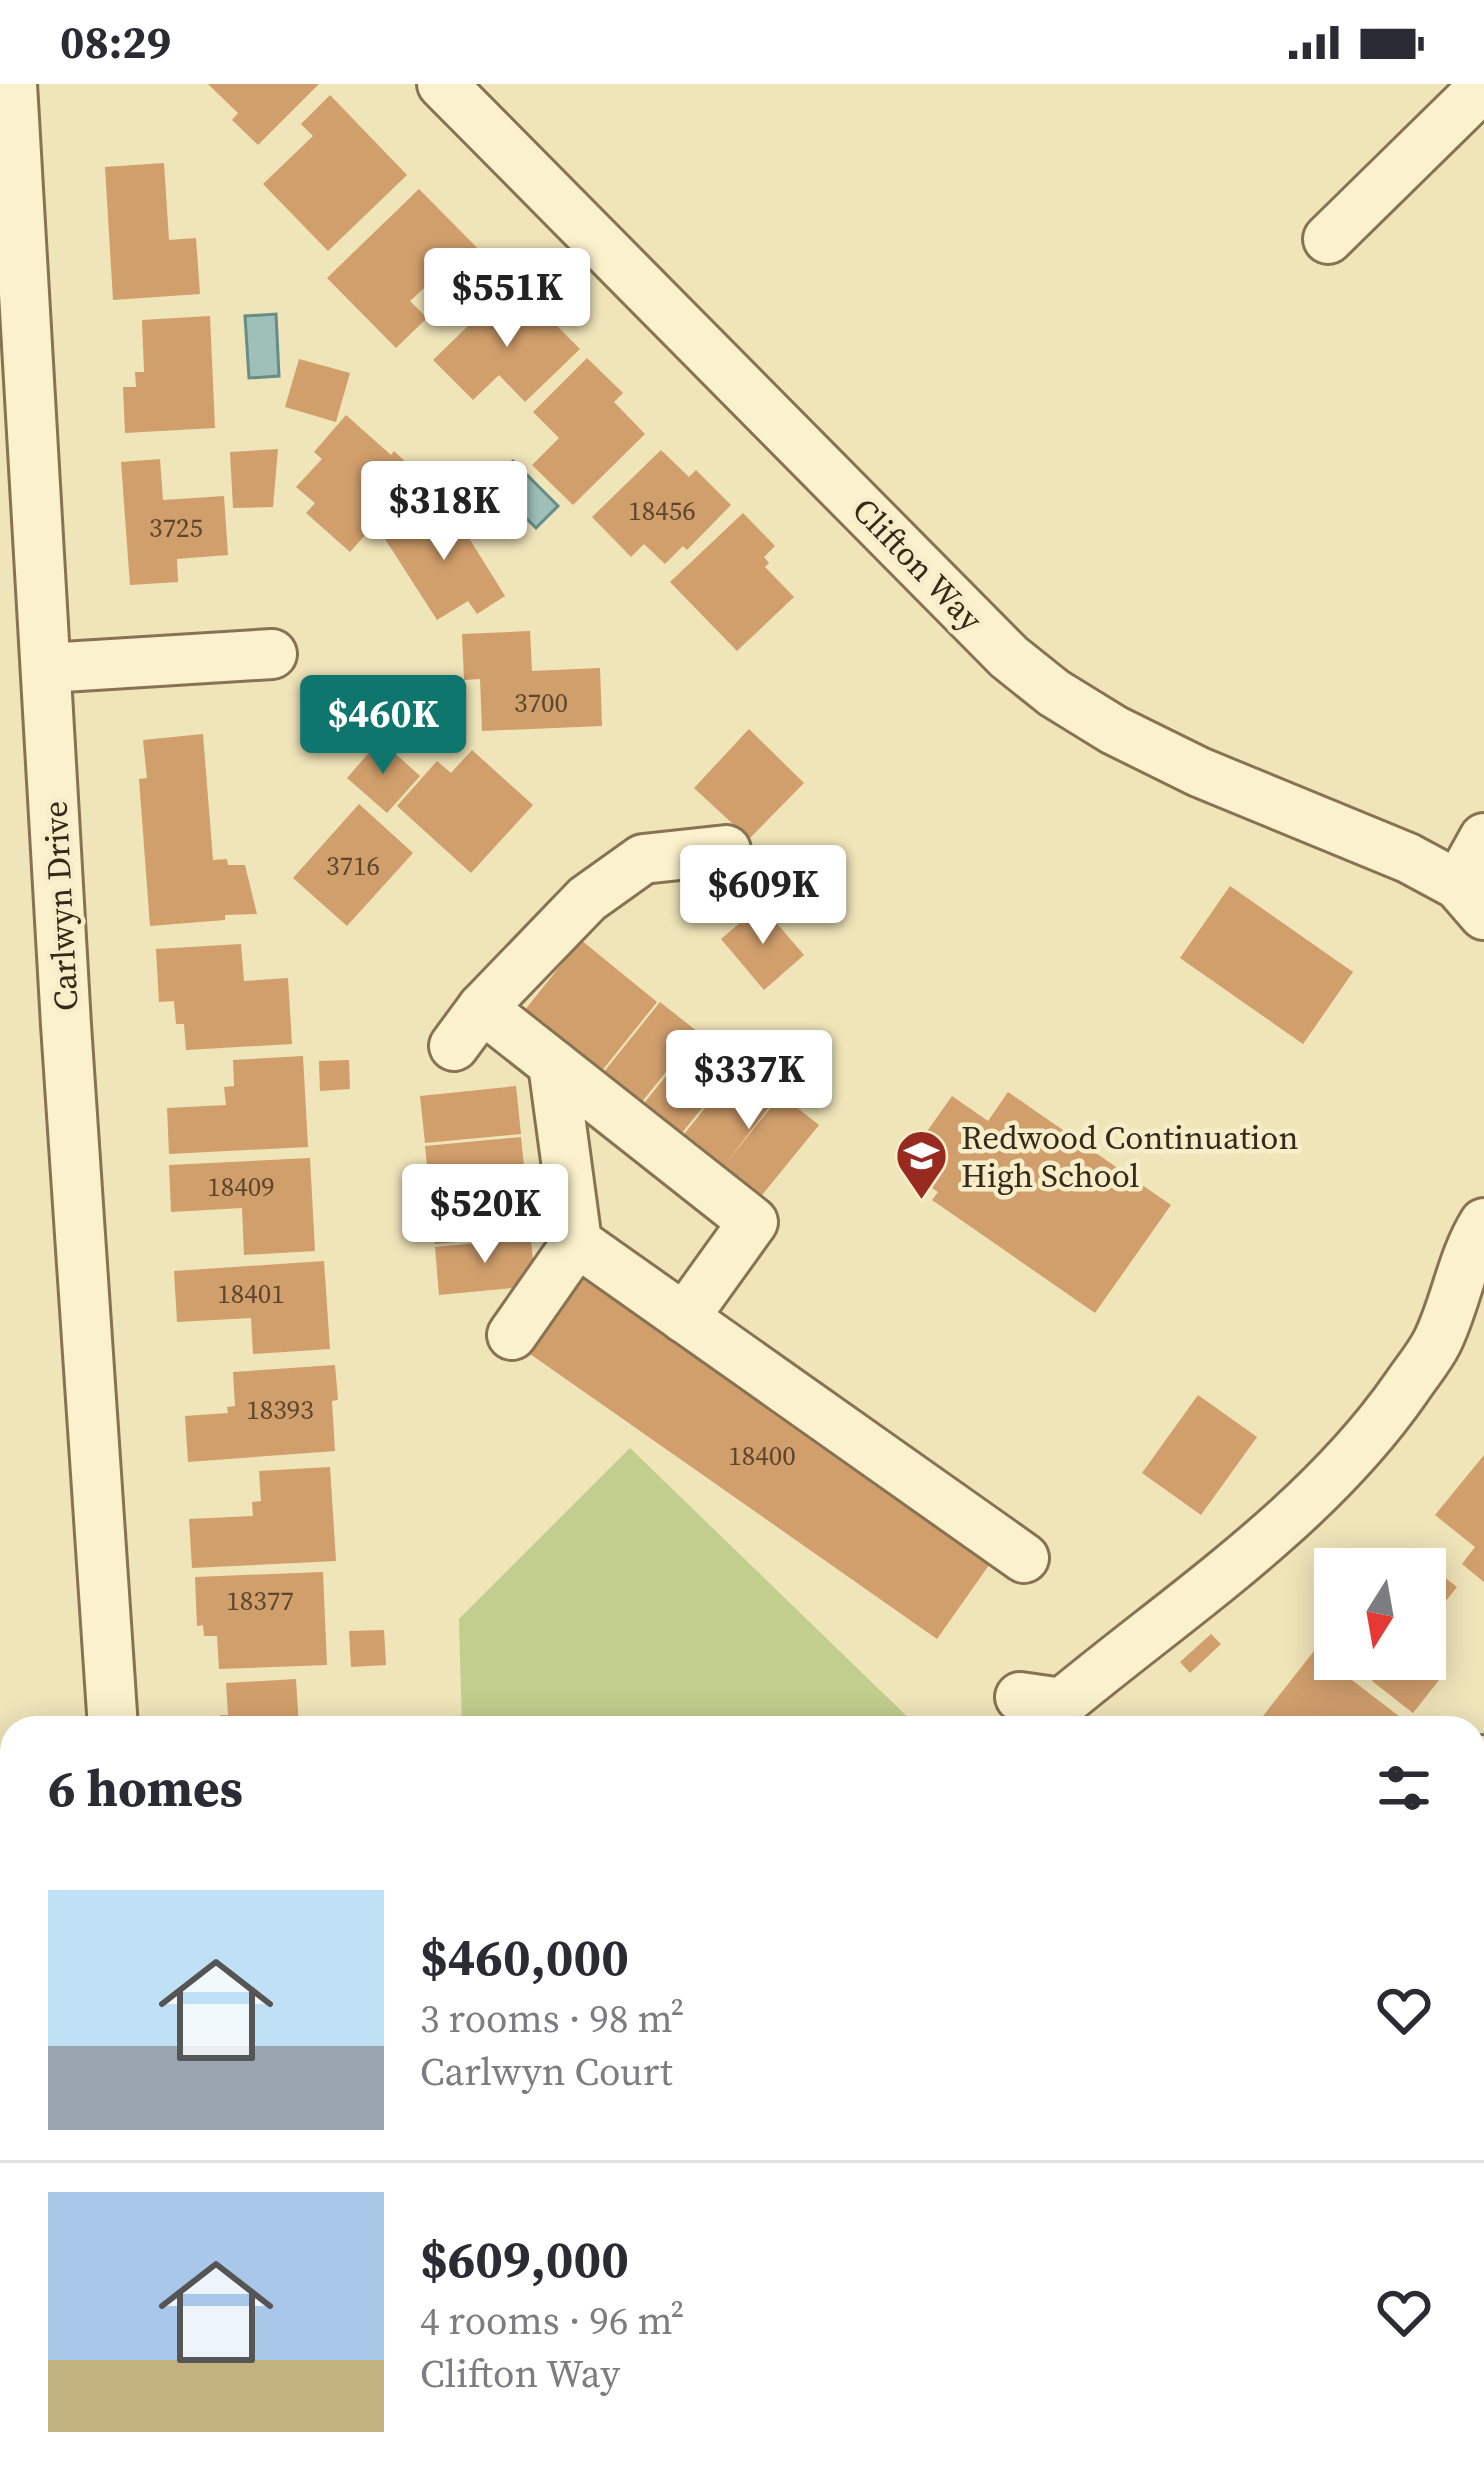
<!DOCTYPE html>
<html lang="en">
<head>
<meta charset="utf-8">
<style>
	body { margin:0; font-family:"Source Serif 4",serif; background:#f7f7f7; color:#2b2b33; height:100vh; display:flex; flex-direction:column; font-size:45px; white-space:nowrap }
	* { box-sizing:border-box; margin:0 }
	p { font-size:39px; color:#7c7c81 }
	.icon { flex:none; width:66px; height:66px; fill:none; stroke:currentColor; stroke-width:2; stroke-linecap:round; stroke-linejoin:round }
	.map { position:relative; flex:1; overflow:hidden }
	.side { position:absolute; left:0px; top:1632px; width:1485px; height:768px; display:flex; flex-direction:column; background:#fff; border-radius:36px 36px 0 0; box-shadow:0 6px 30px #0003 }
	.side>* { flex:none }
	.needle { width:78px; rotate:191deg }
	.fabs { position:absolute; left:1314px; top:1464px; display:grid; gap:24px }
	.fabs a { display:grid; place-items:center; width:132px; height:132px; border-radius:0px; background:#fff; box-shadow:0 6px 30px #0003; font-size:60px }
	.price { position:absolute; translate:-50% -102px; padding:0 27px; border-radius:12px; background:#fff; color:#222; font-size:39px; line-height:78px; filter:drop-shadow(0 3px 6px #0008) }
	.price::after { content:''; position:absolute; left:50%; top:72px; width:36px; height:27px; margin-left:-18px; background:inherit; clip-path:polygon(0 0,100% 0,50% 100%) }
	.price.current { background:#0f766e; color:#fff }
	ul { padding:0; list-style:none }
	li { display:flex; align-items:center; gap:36px; height:300px; padding:0 48px }
	li+li { border-top:3px solid #e1e1e2 }
	li span { display:grid; place-items:center; flex:none; width:336px; height:240px; border-radius:0px; color:#555 }
	li>.icon { margin-inline-start:auto }
	span .icon { width:144px; height:144px; fill:#fffc; stroke-width:1 }
	li b { font-size:51px }
	h2 { display:flex; justify-content:space-between; align-items:center; height:144px; padding:0 48px; font-size:51px }
	.status { display:flex; justify-content:space-between; align-items:center; height:84px; padding:0 60px; background:#fff; direction:ltr }
	.status svg { height:33px; fill:currentColor }
	.map>svg:first-child { display:block }
	.green { fill:#c1ce8d }
	.water { fill:#9ec0b9; stroke:#668d87; stroke-width:3 }
	.building { fill:#d19f6c }
	.lines { fill:none; stroke-linecap:round; stroke-linejoin:round }
	.minor-casing { stroke:#877353; stroke-width:54 }
	.minor { stroke:#fbf1cc; stroke-width:48 }
	.labels { text-anchor:middle; stroke-width:9; stroke-linejoin:round; paint-order:stroke }
	.number-label { font-size:27px; fill:#5c462e }
	.street-label { font-size:33px; fill:#352919; stroke:#f7eec9 }
	.poi-label { font-size:33px; fill:#352919; stroke:#f7eec9; text-anchor:start }
</style>
</head>
<body>
<div class="status"><b>08:29</b><svg viewBox="0 0 49 12"><path d="M0 12V9h3v3zM5 12V6h3v6zM10 12V3h3v9zM15 12V0h3v12zM26 1h20v11H26zM47 4h2v5h-2z"/></svg></div>
<div class="map">
<svg width="1484" height="2400" viewBox="0 0 1484 2400">
	<rect width="100%" height="100%" fill="#f0e4b9"/>
	<polygon class="green" points="630,1364 919,1644 462,1644 459,1535"/>
	<g class="water">
		<polygon points="276,230 279,292 249,294 245,232"/>
		<polygon points="513,377 558,422 536,444 491,399"/>
	</g>
	<g class="building">
		<polygon points="208,0 319,0 258,61 232,36 238,29"/>
		<polygon points="330,11 407,91 328,167 263,100 313,52 301,40"/>
		<polygon points="164,79 169,156 196,154 200,210 113,216 105,83"/>
		<polygon points="419,105 502,189 467,224 436,193 410,217 427,234 396,264 327,194"/>
		<polygon points="505,206 533,235 542,227 580,265 525,318 499,291 473,316 433,276"/>
		<polygon points="210,232 215,344 125,349 123,303 136,303 135,288 144,288 142,236"/>
		<polygon points="587,274 623,309 614,318 645,350 573,421 532,381 559,354 533,328"/>
		<polygon points="299,275 350,289 336,338 285,323"/>
		<polygon points="346,331 391,371 394,367 415,387 413,390 417,393 350,468 306,429 315,419 296,403 322,375 314,368"/>
		<polygon points="278,365 273,423 233,424 230,368"/>
		<polygon points="661,366 689,393 696,386 731,421 687,466 683,462 665,480 644,460 631,473 592,433"/>
		<polygon points="160,375 163,416 224,412 228,471 177,475 178,498 130,501 121,378"/>
		<polygon points="446,417 505,512 477,530 468,517 437,536 385,455"/>
		<polygon points="743,429 775,462 764,473 769,479 765,483 794,513 737,567 670,498"/>
		<polygon points="530,547 532,587 600,584 602,642 482,647 480,595 464,596 462,550"/>
		<polygon points="749,645 804,699 749,755 694,704"/>
		<polygon points="203,650 213,776 227,775 228,781 245,781 257,830 225,831 225,836 150,842 139,695 147,694 143,656"/>
		<polygon points="380,656 420,692 387,729 347,694"/>
		<polygon points="472,666 533,721 471,789 397,722 437,677 451,689"/>
		<polygon points="359,720 413,769 347,842 293,794"/>
		<polygon points="1230,802 1353,888 1303,960 1180,874"/>
		<polygon points="761,821 804,871 764,906 721,855"/>
		<polygon points="581,856 657,918 597,993 520,932"/>
		<polygon points="241,860 244,897 288,894 292,960 186,966 184,940 176,940 174,917 159,918 156,865"/>
		<polygon points="660,918 698,948 637,1024 599,994"/>
		<polygon points="701,949 738,979 678,1054 640,1024"/>
		<polygon points="303,972 308,1063 169,1070 167,1024 226,1021 224,1003 234,1002 233,976"/>
		<polygon points="349,976 350,1005 320,1007 319,977"/>
		<polygon points="741,980 779,1010 727,1078 781,1011 819,1041 758,1116 680,1055"/>
		<polygon points="516,1002 521,1050 425,1059 420,1012"/>
		<polygon points="1008,1008 1171,1121 1095,1229 932,1116 938,1108 902,1083 952,1012 988,1037"/>
		<polygon points="521,1053 531,1151 435,1160 425,1062"/>
		<polygon points="310,1074 315,1167 244,1171 242,1124 171,1128 169,1081"/>
		<polygon points="531,1154 535,1202 439,1211 435,1163"/>
		<polygon points="324,1177 330,1265 253,1270 251,1234 177,1238 174,1187"/>
		<polygon points="587,1189 994,1474 937,1555 530,1270"/>
		<polygon points="335,1281 338,1316 332,1317 335,1367 188,1378 185,1332 228,1329 227,1323 235,1322 233,1288"/>
		<polygon points="1198,1311 1257,1353 1201,1431 1142,1389"/>
		<polygon points="1484,1371 1484,1498 1462,1480 1475,1463 1435,1431"/>
		<polygon points="330,1383 336,1477 192,1484 189,1435 253,1432 252,1418 261,1417 259,1387"/>
		<polygon points="1408,1465 1457,1503 1425,1543 1425,1485 1392,1485"/>
		<polygon points="323,1488 327,1581 219,1585 217,1552 204,1552 203,1541 197,1542 195,1493"/>
		<polygon points="384,1546 386,1581 351,1583 349,1547"/>
		<polygon points="1211,1550 1221,1560 1190,1589 1180,1578"/>
		<polygon points="1314,1567 1408,1639 1404,1644 1279,1644 1263,1632"/>
		<polygon points="1376,1575 1422,1575 1443,1591 1413,1629 1372,1597 1384,1582"/>
		<polygon points="296,1595 299,1644 221,1644 220,1631 228,1631 226,1599"/>
		<polygon points="1473,1859 1484,1868 1484,1968 1479,1975 1473,1970"/>
		<rect x="1473" y="2126" width="11" height="77"/>
		<polygon points="0,2160 12,2160 12,2229 0,2230"/>
		<polygon points="12,2293 12,2388 56,2388 63,2400 7,2400 0,2388 0,2299"/>
		<polygon points="394,2388 496,2388 505,2400 404,2400"/>
		<polygon points="997,2388 1062,2388 1065,2400 960,2400 959,2396"/>
		<polygon points="1108,2388 1213,2388 1211,2400 1106,2400"/>
		<polygon points="1255,2388 1309,2388 1309,2400 1240,2400 1240,2396 1255,2396"/>
	</g>
	<g class="lines">
		<defs>
			<g id="minor">
				<polyline points="12,0 66,941 113,1644"/>
				<polyline points="442,0 1009,573 1054,609 1114,646 1199,688 1408,774 1458,801 1484,831"/>
				<polyline points="1328,155 1484,2"/>
				<polyline points="47,584 272,570"/>
				<polyline points="1458,801 1484,754"/>
				<polyline points="482,924 753,1138 684,1234"/>
				<polyline points="454,962 482,924 587,815 643,775 726,766"/>
				<polyline points="577,1158 1024,1474"/>
				<polyline points="512,1251 577,1158 553,980"/>
				<path d="M1020,1613l42,6c118,-98 255,-187 344,-315 10,-15 23,-30 31,-46 19,-38 24,-82 47,-119"/>
				<polyline points="1473,1691 1484,1676"/>
				<polyline points="0,2068 12,2067"/>
				<polyline points="1473,2289 1484,2288"/>
				<polyline points="182,2388 187,2400"/>
				<polyline points="754,2400 781,2388"/>
				<polyline points="1415,2400 1415,2388"/>
			</g>
		</defs>
		<use href="#minor" class="minor-casing"/>
		<use href="#minor" class="minor"/>
	</g>
	<defs>
		<symbol id="school-pin" viewBox="-11 -11 22 30"><path d="M0 17L-7.5 6A9.5 9.5 0 1 1 7.5 6Z" fill="#992a20" stroke="#f7eec9"/><path d="M0-5L7-2L0 1L-7-2ZM-4 1L0 2.5L4 1V4Q0 6-4 4Z" fill="#fff"/></symbol>
	</defs>
	<g fill-rule="evenodd">
		<use href="#school-pin" x="892" y="1042" width="59" height="81"/>
	</g>
	<g class="labels">
		<g class="number-label">
			<text x="662" y="436">18456</text>
			<text x="176" y="453">3725</text>
			<text x="541" y="628">3700</text>
			<text x="353" y="791">3716</text>
			<text x="241" y="1112">18409</text>
			<text x="251" y="1219">18401</text>
			<text x="280" y="1335">18393</text>
			<text x="762" y="1381">18400</text>
			<text x="260" y="1526">18377</text>
		</g>
		<g class="street-label">
			<text transform="translate(918 480) rotate(46)" y="12">Clifton Way</text>
			<text transform="translate(60 822) rotate(-93)" y="12">Carlwyn Drive</text>
		</g>
		<g class="poi-label">
			<text x="961" y="1065">Redwood Continuation<tspan x="961" dy="38">High School</tspan></text>
		</g>
	</g>
</svg>
<div class="fabs">
<a><svg class="needle" viewBox="-14 -14 28 28"><path d="M0-13l5 13h-10z" fill="#e53935"/><path d="M0 13l5-13h-10z" fill="#7c7c81"/></svg></a>
</div>
<b class="price" style="left:507px;top:266px">$551K</b>
<b class="price" style="left:444px;top:479px">$318K</b>
<b class="price current" style="left:383px;top:693px">$460K</b>
<b class="price" style="left:763px;top:863px">$609K</b>
<b class="price" style="left:749px;top:1048px">$337K</b>
<b class="price" style="left:485px;top:1182px">$520K</b>
<section class="side">
<h2>6 homes<svg class="icon" aria-label="filters" viewBox="0 0 24 24"><path d="M4 7h16M4 17h16"/><circle cx="9" cy="7" r="2"/><circle cx="15" cy="17" r="2"/></svg></h2>
<ul>
<li><span style="background:linear-gradient(#bfe0f5 65%,#9aa5b1 0)"><svg class="icon" aria-label="home" viewBox="0 0 24 24"><path d="M3 11l9-7 9 7M6 9v11h12V9"/></svg></span><div><b>$460,000</b><p>3 rooms · 98 m²</p><p>Carlwyn Court</p></div><svg class="icon" aria-label="heart" viewBox="0 0 24 24"><path d="M12 20l-8-8c-3-5 5-10 8-4 3-6 11-1 8 4z"/></svg></li>
<li><span style="background:linear-gradient(#a9c7e8 70%,#c2b280 0)"><svg class="icon" aria-label="home" viewBox="0 0 24 24"><path d="M3 11l9-7 9 7M6 9v11h12V9"/></svg></span><div><b>$609,000</b><p>4 rooms · 96 m²</p><p>Clifton Way</p></div><svg class="icon" aria-label="heart" viewBox="0 0 24 24"><path d="M12 20l-8-8c-3-5 5-10 8-4 3-6 11-1 8 4z"/></svg></li>
</ul>
</section>
</div>
</body>
</html>
